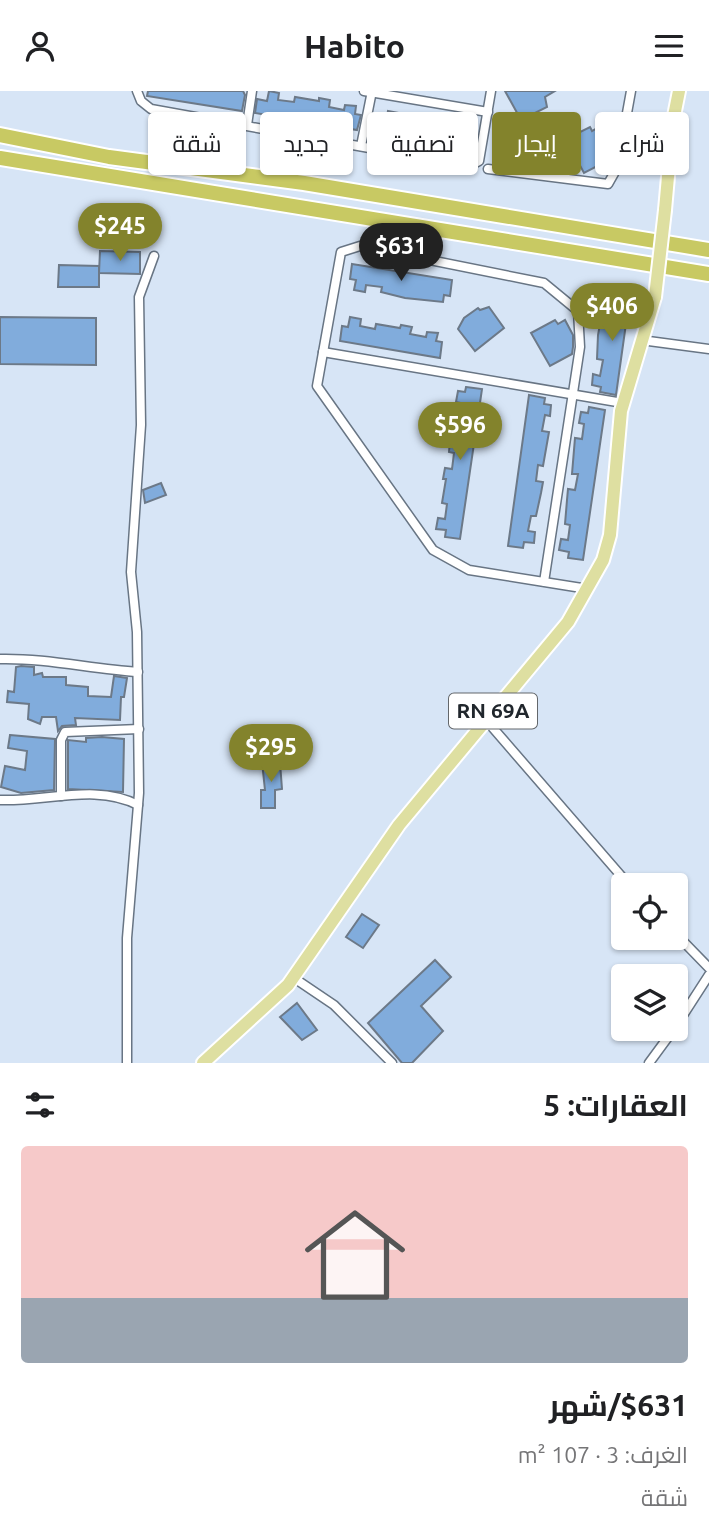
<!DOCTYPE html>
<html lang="ar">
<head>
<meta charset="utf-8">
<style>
	body { margin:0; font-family:Ubuntu,Cairo,sans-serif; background:#f6f6f6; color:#202124; direction:rtl; height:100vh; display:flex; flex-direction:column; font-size:26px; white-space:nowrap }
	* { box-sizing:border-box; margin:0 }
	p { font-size:23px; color:#757577 }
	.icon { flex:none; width:38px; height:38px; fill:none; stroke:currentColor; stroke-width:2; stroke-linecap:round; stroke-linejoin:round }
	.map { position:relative; height:972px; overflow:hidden; direction:ltr }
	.drawer { display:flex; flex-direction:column; background:#fff; flex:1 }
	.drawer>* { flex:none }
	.hud { position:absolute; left:21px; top:21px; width:668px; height:63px; direction:rtl; display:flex; gap:14px }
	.buttons { position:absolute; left:611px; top:782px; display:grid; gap:14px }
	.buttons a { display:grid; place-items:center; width:77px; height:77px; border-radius:7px; background:#fff; box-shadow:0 2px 5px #0004; font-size:35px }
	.price { position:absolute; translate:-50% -60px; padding:0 16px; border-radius:24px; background:#83832c; color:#fff; font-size:23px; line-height:46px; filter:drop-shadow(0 2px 4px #0008) }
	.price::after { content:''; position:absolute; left:50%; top:42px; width:21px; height:16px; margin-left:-10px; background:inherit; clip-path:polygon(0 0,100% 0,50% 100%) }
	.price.current { background:#222; color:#fff }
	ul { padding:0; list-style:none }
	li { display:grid; align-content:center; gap:14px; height:371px; padding:0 21px }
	li span { display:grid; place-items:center; height:217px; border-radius:7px; color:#555 }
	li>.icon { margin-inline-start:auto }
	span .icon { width:126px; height:126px; fill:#fffc; stroke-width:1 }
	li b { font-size:30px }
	h2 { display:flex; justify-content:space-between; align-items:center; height:84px; padding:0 21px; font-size:30px }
	.pill { padding:0 24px; border-radius:7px; background:#fff; box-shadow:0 2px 5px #0004; font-size:24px; line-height:63px }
	.pill.current { background:#83832c; color:#fff }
	header { display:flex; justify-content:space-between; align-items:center; height:91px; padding:0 21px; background:#fff; font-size:32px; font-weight:700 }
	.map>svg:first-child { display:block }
	.building { fill:#81acdc; stroke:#6c7988; stroke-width:2 }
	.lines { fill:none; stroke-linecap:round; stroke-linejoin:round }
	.street-casing { stroke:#687584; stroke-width:11 }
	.primary-casing { stroke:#fff; stroke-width:16 }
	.highway-casing { stroke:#fff; stroke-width:18 }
	.street { stroke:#fff; stroke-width:8 }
	.primary { stroke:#dedfa1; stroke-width:12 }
	.highway { stroke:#c8c963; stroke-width:14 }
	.primary-bridge-casing { stroke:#fff; stroke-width:16; stroke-linecap:butt }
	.primary-bridge { stroke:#dedfa1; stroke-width:12 }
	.labels { text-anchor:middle; stroke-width:7; stroke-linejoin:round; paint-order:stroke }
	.shield { fill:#fff; stroke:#63676b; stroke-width:2 }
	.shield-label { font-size:21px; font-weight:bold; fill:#20262c }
</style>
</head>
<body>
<header><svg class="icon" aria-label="menu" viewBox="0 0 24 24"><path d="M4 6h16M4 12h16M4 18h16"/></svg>Habito<svg class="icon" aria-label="person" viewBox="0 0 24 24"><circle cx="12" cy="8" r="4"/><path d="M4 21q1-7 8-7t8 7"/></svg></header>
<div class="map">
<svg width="709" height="972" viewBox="0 0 709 972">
	<rect width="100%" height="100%" fill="#d7e5f6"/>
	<g class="building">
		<polygon points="148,0 243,0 245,4 242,20 147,5"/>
		<polygon points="269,0 279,2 278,9 294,11 295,6 319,10 319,7 330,9 329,16 344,19 345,14 356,15 355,23 361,24 357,39 255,22 257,8 267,10"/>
		<polygon points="505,0 555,0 545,6 547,16 521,29"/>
		<polygon points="388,20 399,22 397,29 413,32 414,27 438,29 448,30 447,37 463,40 463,35 474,37 474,60 377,44 380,29 386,30"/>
		<polygon points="590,36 592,40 599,36 610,62 607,64 609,69 584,82 566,48"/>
		<polygon points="100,160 140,161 140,183 99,182"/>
		<polygon points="352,173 452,189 450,205 444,204 443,211 405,207 381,201 382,196 366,194 365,201 354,199 356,189 350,188"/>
		<polygon points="59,174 99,175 99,196 58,196"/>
		<polygon points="614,202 630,204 616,304 600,301 601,296 592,294 593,283 600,285 603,269 597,268 598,244 600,233 607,234 609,218 604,218 606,206 613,208"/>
		<polygon points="489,216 504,237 475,260 458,238 464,227 478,217 480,219"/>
		<polygon points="0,226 96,227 96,274 0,273"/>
		<polygon points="350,226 361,228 360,235 375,238 376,233 400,237 401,234 412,236 410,243 426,246 427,241 438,242 436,250 442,251 440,267 340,250 342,235 348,236"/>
		<polygon points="555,229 558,233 565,229 573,244 573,256 572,263 550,275 531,242"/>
		<polygon points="466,296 482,298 460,448 445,446 446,439 436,438 438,427 445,428 447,413 442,412 446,388 443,388 445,377 452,378 454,362 449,361 452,327 459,328 461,312 456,311 458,300 465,301"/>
		<polygon points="529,304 545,307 544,313 551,314 550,325 545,324 542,340 549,341 543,375 538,374 536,390 543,391 541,402 536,425 531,425 528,440 535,441 534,452 524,451 523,457 508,455"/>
		<polygon points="589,316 605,319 583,469 568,467 569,461 559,459 561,448 568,449 570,434 565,433 567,409 568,398 575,399 578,383 572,383 575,347 582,348 584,333 579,332 581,321 588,322"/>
		<polygon points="161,392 166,404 145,412 143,399"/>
		<polygon points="21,575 34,576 34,584 42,582 43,586 66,586 66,594 88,596 88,605 111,606 114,585 127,587 124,606 121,606 120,629 75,627 76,634 62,635 58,640 56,626 42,626 40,633 28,628 29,613 7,611 8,600 14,601 16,576"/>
		<polygon points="10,644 55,648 54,699 21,702 1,696 5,675 25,679 27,660 8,657"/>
		<polygon points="102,646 124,648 123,701 68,698 68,649 86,651 86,647"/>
		<polygon points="262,671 280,672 282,698 275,699 275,717 261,717 261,699 265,699"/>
		<polygon points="362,823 379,834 363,857 346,846"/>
		<polygon points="435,869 451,886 421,915 443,940 412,972 402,972 368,932"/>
		<polygon points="297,912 317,939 302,949 280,926"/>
	</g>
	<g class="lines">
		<defs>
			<g id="street">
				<polyline points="137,0 141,10 151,18 470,75 479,70 491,0"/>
				<polyline points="364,0 488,21"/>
				<polyline points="247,34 252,0"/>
				<polyline points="361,55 372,0"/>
				<polyline points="488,78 608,93 617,77 631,0"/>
				<polyline points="641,249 709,258"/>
				<polyline points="323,261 623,312"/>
				<polyline points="544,491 580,256 578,220 544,192 360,155 341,161 317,295 433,459 469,479 588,498"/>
				<path d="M0,568c47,-1 91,10 138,13"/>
				<polyline points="486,629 629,794"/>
				<polyline points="61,705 61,649 65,641 139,638"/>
				<path d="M0,709c45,2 97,-17 138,5"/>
				<polyline points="676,843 709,877"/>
				<polyline points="294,887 334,914 392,972"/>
				<polyline points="676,935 709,884"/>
				<polyline points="127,972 127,847 139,702 137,541 131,481 141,334 139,206 154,165"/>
				<polyline points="649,972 674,938"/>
			</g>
			<g id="primary">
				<polyline points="665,119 673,30 679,0"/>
				<polyline points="203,972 288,894 399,734 568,531 603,469 610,444 621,320 655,206"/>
			</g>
			<g id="highway">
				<polyline points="0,44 109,66 304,92 709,159"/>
				<polyline points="0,67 709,183"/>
			</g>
		</defs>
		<use href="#street" class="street-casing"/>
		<use href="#primary" class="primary-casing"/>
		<use href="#highway" class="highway-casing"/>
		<use href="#street" class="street"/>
		<use href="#primary" class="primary"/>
		<use href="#highway" class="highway"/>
		<defs>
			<polyline id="primary-bridge" points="655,206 665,119"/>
		</defs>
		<use href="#primary-bridge" class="primary-bridge-casing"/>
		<use href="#primary-bridge" class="primary-bridge"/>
	</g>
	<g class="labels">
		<rect class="shield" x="449" y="602.5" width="88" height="35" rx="5"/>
		<g class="shield-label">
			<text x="493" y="627">RN 69A</text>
		</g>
	</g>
</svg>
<div class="buttons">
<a><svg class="icon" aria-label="locate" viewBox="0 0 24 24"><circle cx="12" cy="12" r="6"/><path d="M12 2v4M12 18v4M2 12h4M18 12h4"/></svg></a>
<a><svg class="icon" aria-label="layers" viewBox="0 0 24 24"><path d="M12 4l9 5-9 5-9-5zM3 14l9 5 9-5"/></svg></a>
</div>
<b class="price" style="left:120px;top:172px">$245</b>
<b class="price current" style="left:401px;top:192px">$631</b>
<b class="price" style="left:612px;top:252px">$406</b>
<b class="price" style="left:460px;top:371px">$596</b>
<b class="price" style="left:271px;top:693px">$295</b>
<div class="hud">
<a class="pill">شراء</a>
<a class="pill current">إيجار</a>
<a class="pill">تصفية</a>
<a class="pill">جديد</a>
<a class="pill">شقة</a>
</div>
</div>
<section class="drawer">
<h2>العقارات: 5<svg class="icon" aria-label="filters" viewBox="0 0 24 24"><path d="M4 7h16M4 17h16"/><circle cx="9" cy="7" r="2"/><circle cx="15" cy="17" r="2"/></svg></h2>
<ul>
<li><span style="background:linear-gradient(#f6c9c9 70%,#9aa5b1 0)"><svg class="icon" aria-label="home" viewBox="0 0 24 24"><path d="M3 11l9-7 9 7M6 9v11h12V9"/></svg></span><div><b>$631/شهر</b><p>الغرف: 3 · 107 m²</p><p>شقة</p></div></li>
</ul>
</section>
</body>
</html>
